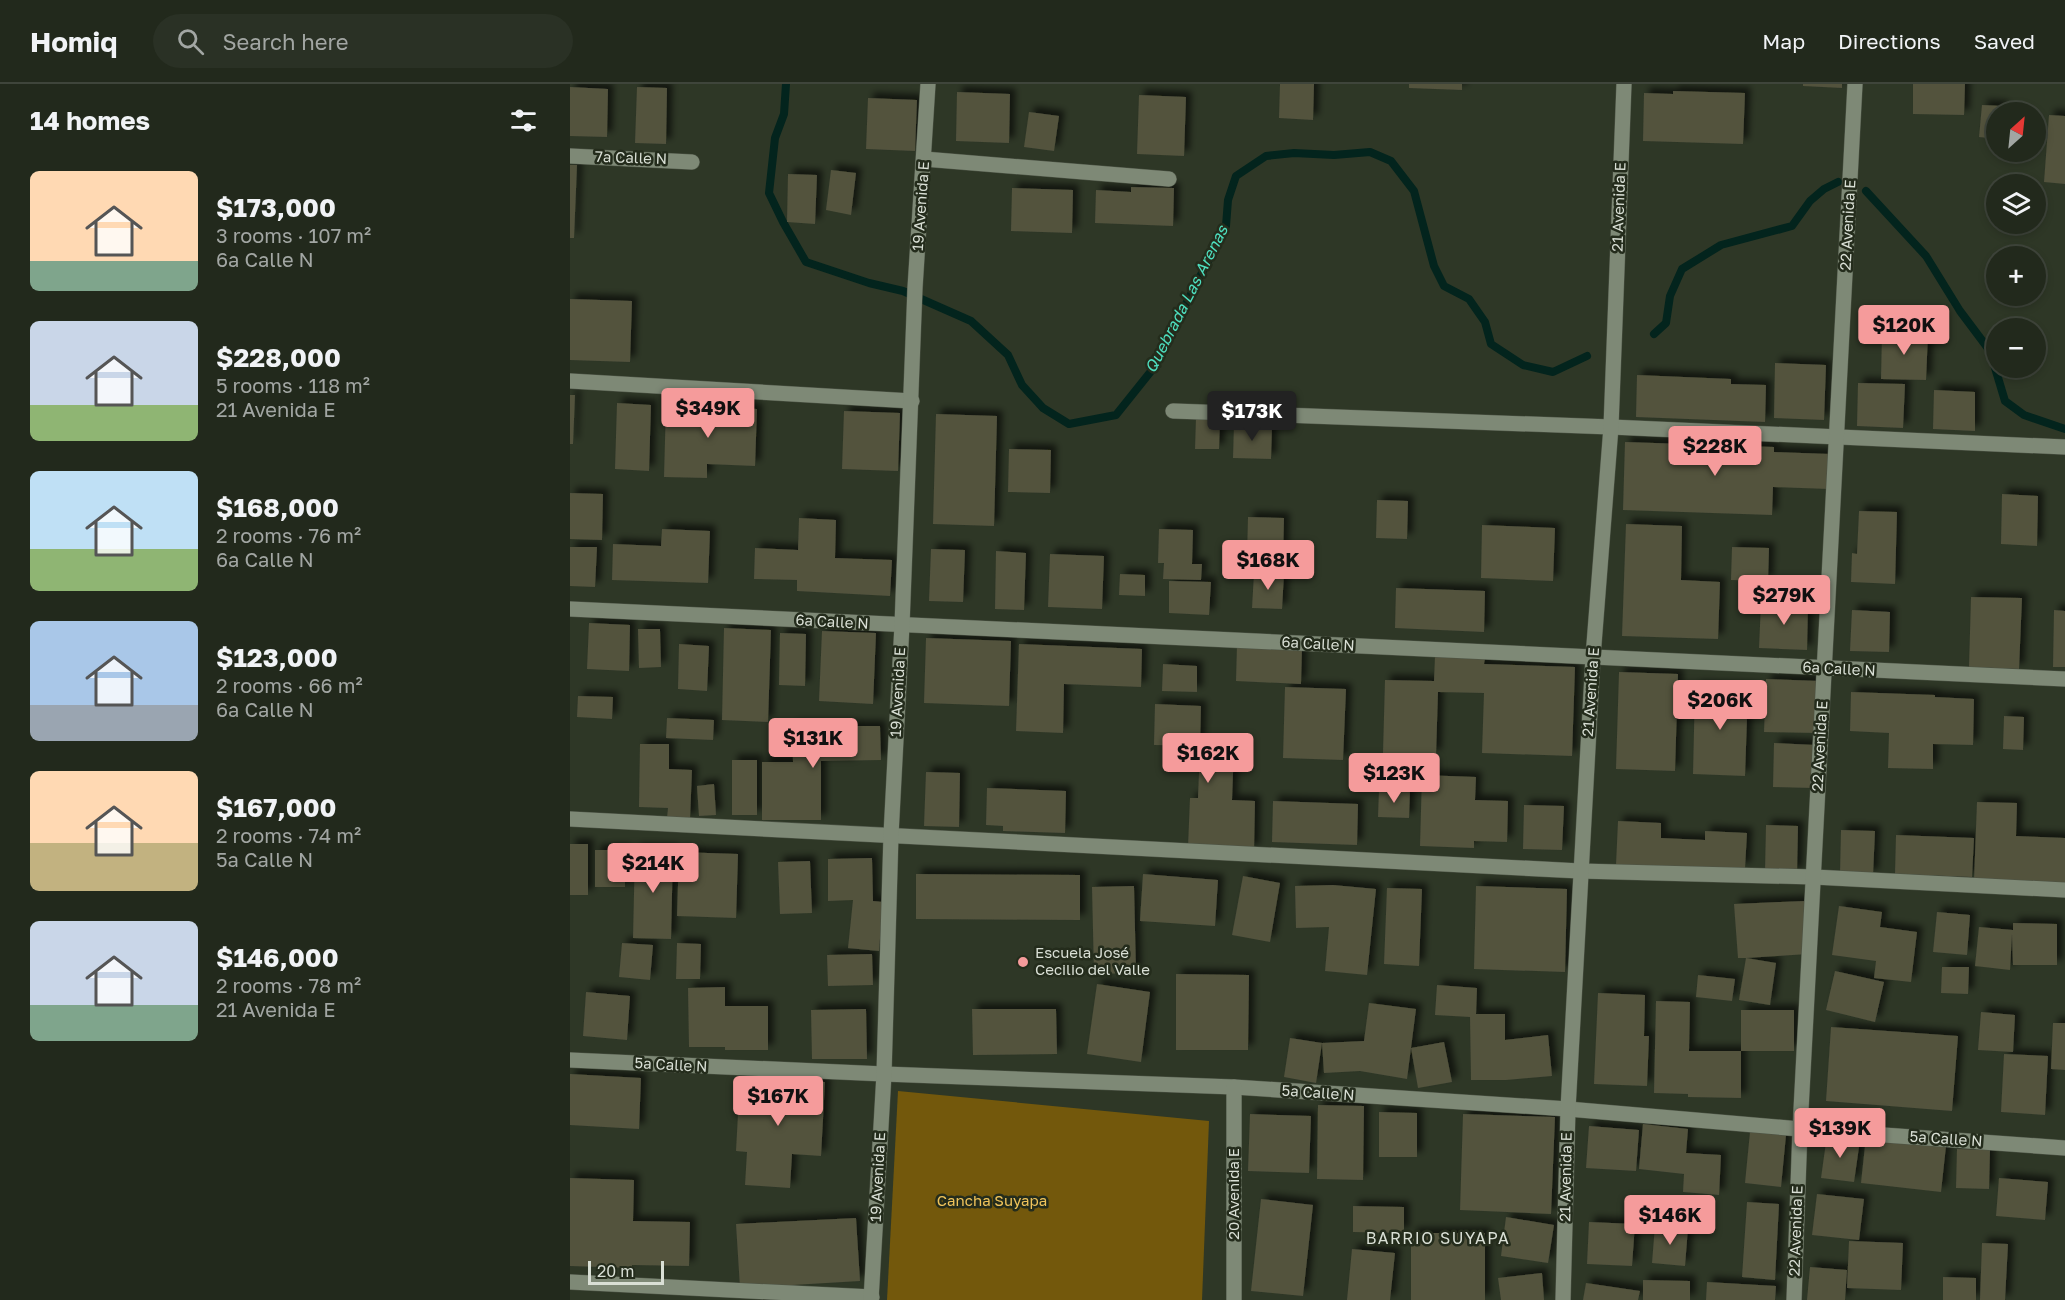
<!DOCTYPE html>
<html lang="en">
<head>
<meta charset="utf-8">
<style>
	body { margin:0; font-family:"Golos Text",sans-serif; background:#2a3125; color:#f1f3f6; height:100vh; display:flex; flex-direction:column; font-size:22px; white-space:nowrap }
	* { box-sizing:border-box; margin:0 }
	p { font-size:20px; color:#a2a6a3 }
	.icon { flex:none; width:33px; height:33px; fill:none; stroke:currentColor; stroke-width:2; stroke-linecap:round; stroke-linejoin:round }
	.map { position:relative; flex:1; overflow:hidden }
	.panel { display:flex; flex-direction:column; background:#22291c; width:570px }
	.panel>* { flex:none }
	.needle { width:39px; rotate:27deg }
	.buttons { position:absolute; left:1416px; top:18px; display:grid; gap:12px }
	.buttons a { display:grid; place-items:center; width:60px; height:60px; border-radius:50%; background:#22291c; box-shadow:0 3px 9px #0003,0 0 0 2px #3f453b; font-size:30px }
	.scale { position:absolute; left:18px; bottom:15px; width:76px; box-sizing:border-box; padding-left:6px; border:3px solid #d9dfd5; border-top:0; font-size:16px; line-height:21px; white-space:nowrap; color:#d9dfd5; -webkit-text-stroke:4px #242c1c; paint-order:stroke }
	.price { position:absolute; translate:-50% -51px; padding:0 14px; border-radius:6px; background:#f59b9b; color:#111; font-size:20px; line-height:39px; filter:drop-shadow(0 2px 3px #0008) }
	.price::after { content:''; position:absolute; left:50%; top:36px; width:18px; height:14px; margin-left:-9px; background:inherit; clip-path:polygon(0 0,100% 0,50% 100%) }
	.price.on { background:#222; color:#fff }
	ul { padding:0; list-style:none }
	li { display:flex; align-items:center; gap:18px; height:150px; padding:0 30px }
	li span { display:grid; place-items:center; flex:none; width:168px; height:120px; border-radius:9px; color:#555 }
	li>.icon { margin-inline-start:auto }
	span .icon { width:72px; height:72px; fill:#fffc; stroke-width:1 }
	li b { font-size:26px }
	h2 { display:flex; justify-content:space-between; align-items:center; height:72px; padding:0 30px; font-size:26px }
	header { display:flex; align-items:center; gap:36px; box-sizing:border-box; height:84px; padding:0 30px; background:#22291c; border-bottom:2px solid #3f453b }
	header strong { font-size:28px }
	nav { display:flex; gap:33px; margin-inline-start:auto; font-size:21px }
	.search { width:420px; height:54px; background:#2a3125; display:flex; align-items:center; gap:15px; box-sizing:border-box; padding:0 21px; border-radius:33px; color:#a2a6a3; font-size:22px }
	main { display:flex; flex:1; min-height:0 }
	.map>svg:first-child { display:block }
	.green { fill:#73580c }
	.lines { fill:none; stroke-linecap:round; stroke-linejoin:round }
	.stream { stroke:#03241d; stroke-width:8 }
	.building { fill:#52523e; filter:url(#shadow) }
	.minor-casing { stroke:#4d5446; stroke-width:16 }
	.minor { stroke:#7e8976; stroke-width:15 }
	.poi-dot { fill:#f59b9b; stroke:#242c1c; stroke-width:2 }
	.labels { text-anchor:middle; stroke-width:5; stroke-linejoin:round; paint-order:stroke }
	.street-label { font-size:15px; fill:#d9dfd5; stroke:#242c1c }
	.poi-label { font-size:15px; fill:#d9dfd5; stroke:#242c1c; text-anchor:start }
	.park-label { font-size:15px; fill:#f0c45b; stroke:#242c1c }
	.water-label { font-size:16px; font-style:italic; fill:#4ee0c0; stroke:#242c1c }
	.neighbourhood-label { font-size:16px; letter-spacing:1.5px; fill:#d9dfd5; stroke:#242c1c }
</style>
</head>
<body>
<header>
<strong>Homiq</strong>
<div class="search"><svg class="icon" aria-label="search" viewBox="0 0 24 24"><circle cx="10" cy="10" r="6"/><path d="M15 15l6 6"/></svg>Search here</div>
<nav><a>Map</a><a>Directions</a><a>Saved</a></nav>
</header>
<main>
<section class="panel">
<h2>14 homes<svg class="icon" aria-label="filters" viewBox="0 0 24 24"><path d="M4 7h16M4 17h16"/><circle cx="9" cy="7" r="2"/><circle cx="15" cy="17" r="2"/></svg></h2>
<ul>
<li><span style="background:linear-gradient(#ffd9b3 75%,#7fa58c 0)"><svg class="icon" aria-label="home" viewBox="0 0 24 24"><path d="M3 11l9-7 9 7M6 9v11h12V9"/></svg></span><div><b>$173,000</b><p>3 rooms · 107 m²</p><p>6a Calle N</p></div></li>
<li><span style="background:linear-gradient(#c9d6e8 70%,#8fb573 0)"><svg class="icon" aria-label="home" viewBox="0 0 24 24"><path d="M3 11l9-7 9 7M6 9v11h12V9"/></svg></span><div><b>$228,000</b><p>5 rooms · 118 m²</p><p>21 Avenida E</p></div></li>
<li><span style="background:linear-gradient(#bfe0f5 65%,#8fb573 0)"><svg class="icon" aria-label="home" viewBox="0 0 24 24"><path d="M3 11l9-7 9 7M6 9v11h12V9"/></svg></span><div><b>$168,000</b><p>2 rooms · 76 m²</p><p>6a Calle N</p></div></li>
<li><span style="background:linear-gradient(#a9c7e8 70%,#9aa5b1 0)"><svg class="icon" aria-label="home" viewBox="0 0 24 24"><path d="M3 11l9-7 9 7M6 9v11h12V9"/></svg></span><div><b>$123,000</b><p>2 rooms · 66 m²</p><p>6a Calle N</p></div></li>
<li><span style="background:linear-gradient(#ffd9b3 60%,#c2b280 0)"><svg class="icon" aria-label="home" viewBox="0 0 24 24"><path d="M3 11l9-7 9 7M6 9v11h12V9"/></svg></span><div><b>$167,000</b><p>2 rooms · 74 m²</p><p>5a Calle N</p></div></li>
<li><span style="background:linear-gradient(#c9d6e8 70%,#7fa58c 0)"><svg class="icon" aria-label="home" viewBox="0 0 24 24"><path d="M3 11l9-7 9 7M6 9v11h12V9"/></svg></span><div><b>$146,000</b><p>2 rooms · 78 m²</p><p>21 Avenida E</p></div></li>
</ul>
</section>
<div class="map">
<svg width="1495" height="1216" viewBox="0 0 1495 1216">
	<defs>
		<filter id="shadow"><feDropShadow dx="5.5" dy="-5.5" stdDeviation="3" flood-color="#0009"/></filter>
	</defs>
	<rect width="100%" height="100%" fill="#2e3726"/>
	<polygon class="green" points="328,1007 639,1037 632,1216 317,1216"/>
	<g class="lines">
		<g class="stream">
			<polyline points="216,0 214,30 205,54 199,109 213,138 236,178 299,199 333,207 401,237 438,271 452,301 473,324 499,340 546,331 582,286 656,142 658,116 666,92 696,72 724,69 764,71 800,68 821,77 844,107 864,182 874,202 899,215 915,238 921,260 953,281 983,288 1017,272"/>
			<polyline points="1296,107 1356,172 1390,227 1420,267 1435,317 1454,331 1495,345"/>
			<polyline points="1084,250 1096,239 1100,212 1112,185 1151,161 1222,142 1240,117 1254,105 1268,98"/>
		</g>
	</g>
	<g class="building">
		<polygon points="710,0 744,0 743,36 709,34"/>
		<polygon points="839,0 892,0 892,6 839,4"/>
		<polygon points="1233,0 1272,0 1272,4 1233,2"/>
		<polygon points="1343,0 1395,0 1394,31 1343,30"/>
		<polygon points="0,3 38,5 37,53 0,52"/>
		<polygon points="67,3 97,4 96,60 65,59"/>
		<polygon points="1103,7 1175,9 1173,60 1073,57 1074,9 1103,10"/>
		<polygon points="387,8 440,10 439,59 386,57"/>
		<polygon points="569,11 616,13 614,72 567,70"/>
		<polygon points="298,14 347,16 345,67 296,65"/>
		<polygon points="1412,21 1433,22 1432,28 1426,28 1426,55 1409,53"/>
		<polygon points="459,28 489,32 484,67 454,63"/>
		<polygon points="1479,31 1495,32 1495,100 1474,98"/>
		<polygon points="0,81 7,81 4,154 0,154"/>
		<polygon points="261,86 286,89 281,131 256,126"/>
		<polygon points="218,90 247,91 245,140 217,138"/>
		<polygon points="561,103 604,104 603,142 525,139 526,106 561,108"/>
		<polygon points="442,104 503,106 502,149 441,147"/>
		<polygon points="0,215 62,217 60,278 0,276"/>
		<polygon points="1312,249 1358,250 1356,296 1311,295"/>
		<polygon points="1205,279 1256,281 1254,336 1204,334"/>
		<polygon points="1067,291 1161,295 1161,300 1196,301 1195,338 1066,333"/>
		<polygon points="1288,299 1335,300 1333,344 1287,342"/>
		<polygon points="1364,306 1405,308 1405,347 1363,345"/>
		<polygon points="0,311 5,311 3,360 0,360"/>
		<polygon points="47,319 81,321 79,387 45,385"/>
		<polygon points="96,320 187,325 185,382 137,380 137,394 94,393"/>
		<polygon points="274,327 330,329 328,387 272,385"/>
		<polygon points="366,330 427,332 424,442 363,440"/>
		<polygon points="626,334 650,335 649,365 625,365"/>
		<polygon points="664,340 702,342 701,375 663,374"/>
		<polygon points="1055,358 1204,363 1204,368 1260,370 1259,405 1203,403 1202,431 1053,426"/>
		<polygon points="439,365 481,366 480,409 438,408"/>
		<polygon points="0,409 33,410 32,456 0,455"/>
		<polygon points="1432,410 1468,412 1467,462 1431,460"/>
		<polygon points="807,416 838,417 837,455 806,454"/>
		<polygon points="1289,427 1327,428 1325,500 1281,498 1282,469 1287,470"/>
		<polygon points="678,433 714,434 713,474 677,473"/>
		<polygon points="229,434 266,436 265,474 322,476 320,512 227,507 227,496 184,495 185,464 228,466"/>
		<polygon points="1056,440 1112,442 1111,496 1150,498 1148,555 1052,552"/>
		<polygon points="912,441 985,444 983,497 911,494"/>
		<polygon points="92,445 140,447 138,499 42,496 43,460 91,462"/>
		<polygon points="589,445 623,446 622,480 632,480 631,496 593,495 594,479 588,479"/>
		<polygon points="0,463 27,463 25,503 0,502"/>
		<polygon points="1162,463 1199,464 1198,497 1161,496"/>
		<polygon points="361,465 395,466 393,518 359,517"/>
		<polygon points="426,467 456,469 454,526 425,525"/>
		<polygon points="480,470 534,472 532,525 478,523"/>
		<polygon points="684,489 714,490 712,525 682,524"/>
		<polygon points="550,490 575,491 575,512 549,511"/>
		<polygon points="599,497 641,498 639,531 599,529"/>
		<polygon points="826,504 915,507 914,548 825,544"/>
		<polygon points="1401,513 1452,514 1449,585 1399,583"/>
		<polygon points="1191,519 1238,520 1237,566 1189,564"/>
		<polygon points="1282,526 1320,528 1319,568 1280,567"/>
		<polygon points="1484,526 1495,527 1495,583 1483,583"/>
		<polygon points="19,539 60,541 59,587 17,585"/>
		<polygon points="154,544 201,546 198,638 152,636"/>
		<polygon points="68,545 90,545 91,583 69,584"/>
		<polygon points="252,547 306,549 303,620 249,617"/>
		<polygon points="210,549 236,550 235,602 209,601"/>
		<polygon points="356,554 441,557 439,622 354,619"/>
		<polygon points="109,560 139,562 137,607 108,605"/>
		<polygon points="449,560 572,565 571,603 494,600 493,649 446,647"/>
		<polygon points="667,561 732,563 731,600 666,597"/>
		<polygon points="865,572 915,574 914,580 1005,583 1002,672 912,669 914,609 868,608 866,671 813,669 815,596 864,597"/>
		<polygon points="593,580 627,582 627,608 592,607"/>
		<polygon points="1049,588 1108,590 1105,687 1046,685"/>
		<polygon points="1196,595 1249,597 1248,649 1194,648"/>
		<polygon points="715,603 776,605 773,676 713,674"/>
		<polygon points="1125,603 1178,605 1175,692 1123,690"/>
		<polygon points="1281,608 1365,611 1365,613 1404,615 1403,661 1363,660 1363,685 1318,684 1319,649 1280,647"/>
		<polygon points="8,612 43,613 42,635 7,633"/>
		<polygon points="585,620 631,622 630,662 664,664 662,716 685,717 684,766 618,763 620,714 628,714 630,662 584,661"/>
		<polygon points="1434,632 1454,633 1453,666 1433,665"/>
		<polygon points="97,634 144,636 143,656 96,654"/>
		<polygon points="222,642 310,642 311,676 251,677 251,736 192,736 192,678 223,678"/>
		<polygon points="1204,659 1245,661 1243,704 1203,703"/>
		<polygon points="70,660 99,660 99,685 122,686 120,735 97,734 98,724 69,723"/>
		<rect x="162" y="676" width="25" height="55"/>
		<polygon points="356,688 390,689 389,743 354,742"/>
		<polygon points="852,691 906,693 905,716 938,717 937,758 904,757 904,764 850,762"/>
		<polygon points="144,700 146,731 129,732 127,702"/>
		<polygon points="417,704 496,707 495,749 433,747 433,742 416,741"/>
		<polygon points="809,705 840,706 839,734 808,733"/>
		<polygon points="703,717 788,720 787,761 702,758"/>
		<polygon points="1407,718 1447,719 1446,752 1495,754 1495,802 1404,797"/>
		<polygon points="954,721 994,722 992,766 953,765"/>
		<polygon points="1048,737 1091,739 1091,754 1135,756 1135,747 1177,749 1175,784 1046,781"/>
		<polygon points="1196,741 1228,742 1227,789 1195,788"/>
		<polygon points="1271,746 1305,747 1303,791 1270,790"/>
		<polygon points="1326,751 1404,754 1402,793 1325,790"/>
		<rect x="0" y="760" width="18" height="51"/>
		<polygon points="65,765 103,766 101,855 63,854"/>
		<rect x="25" y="766" width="30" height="37"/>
		<polygon points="109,768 168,770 166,834 107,832"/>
		<polygon points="302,774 303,817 313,818 309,867 278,864 283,816 258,817 258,775"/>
		<polygon points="240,777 242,829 210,830 208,778"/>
		<polygon points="346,790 510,791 510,836 346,835"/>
		<polygon points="573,790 648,796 645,842 570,837"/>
		<polygon points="673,792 710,799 700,858 662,851"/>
		<polygon points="763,801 806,805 797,891 755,887 759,843 726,844 725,802"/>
		<polygon points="564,802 566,889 524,890 522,803"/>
		<polygon points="906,802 997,805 995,888 904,885"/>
		<polygon points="817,804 852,805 849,882 814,880"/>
		<polygon points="1235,817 1238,870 1176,874 1206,879 1200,921 1169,916 1176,874 1168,874 1164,820"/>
		<polygon points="1269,822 1312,828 1310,843 1347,848 1341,898 1304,894 1306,877 1262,871"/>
		<polygon points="1367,828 1400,831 1397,871 1363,868"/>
		<polygon points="1443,839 1487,840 1487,881 1443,881 1442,850 1440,886 1405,882 1409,843 1443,846"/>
		<polygon points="52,859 83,861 80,896 49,893"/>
		<polygon points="107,859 131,860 130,895 106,895"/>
		<polygon points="302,870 303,901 258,902 257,871"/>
		<polygon points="1372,883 1399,883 1398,910 1371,909"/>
		<polygon points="1265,887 1314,898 1305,938 1256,926"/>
		<polygon points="606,890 679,891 678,966 606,966"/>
		<polygon points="1128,891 1165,895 1162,917 1126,913"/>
		<polygon points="527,900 580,908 571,978 517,970"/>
		<polygon points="867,901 907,904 906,930 935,930 935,956 978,951 982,992 936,996 901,996 900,933 865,931"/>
		<polygon points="155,903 155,922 198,922 198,966 155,966 155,963 119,963 118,904"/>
		<polygon points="16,908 60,912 57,956 13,952"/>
		<polygon points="1028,909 1075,911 1074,952 1079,952 1077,1002 1024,1000"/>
		<polygon points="1086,917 1120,918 1119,967 1171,967 1171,926 1224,926 1224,967 1171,967 1171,1014 1118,1013 1118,1010 1084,1009"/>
		<polygon points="799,919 846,925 837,995 790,987 754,989 752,959 746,999 714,993 720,954 752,959 794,957"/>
		<polygon points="296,925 297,975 242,975 241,926"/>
		<polygon points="402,925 486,925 487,970 403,971"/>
		<polygon points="1411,928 1445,931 1443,968 1408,966"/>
		<polygon points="1483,939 1495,939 1495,986 1481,985"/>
		<polygon points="1261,943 1388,952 1382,1027 1256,1017"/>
		<polygon points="874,958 882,998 848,1004 841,964"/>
		<polygon points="1434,970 1478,972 1475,1031 1431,1028"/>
		<polygon points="0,990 71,994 69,1045 0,1041"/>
		<polygon points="170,993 255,998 251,1072 222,1070 220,1104 175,1101 177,1068 166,1067"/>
		<polygon points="748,1021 794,1022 793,1096 747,1095"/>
		<polygon points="809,1028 847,1029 847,1073 809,1073"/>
		<polygon points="680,1030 741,1032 739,1089 678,1087"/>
		<polygon points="893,1030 985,1033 981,1130 890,1126"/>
		<polygon points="1073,1040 1118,1045 1116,1069 1151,1071 1149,1111 1113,1108 1114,1090 1069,1085"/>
		<polygon points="1019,1042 1069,1046 1066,1087 1016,1084"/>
		<polygon points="1180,1048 1216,1051 1211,1103 1175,1099"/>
		<polygon points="1257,1051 1290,1056 1284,1098 1251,1094"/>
		<polygon points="1296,1053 1376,1062 1371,1108 1291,1099"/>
		<polygon points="1387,1065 1420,1066 1419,1105 1386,1104"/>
		<polygon points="0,1094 64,1096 63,1137 120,1138 119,1182 62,1181 62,1184 0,1182"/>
		<polygon points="1429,1094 1478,1098 1475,1136 1426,1132"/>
		<polygon points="1247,1110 1294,1115 1289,1156 1242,1151"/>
		<polygon points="691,1115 743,1121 733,1212 681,1207"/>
		<polygon points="1177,1118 1209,1120 1205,1196 1172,1193"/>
		<polygon points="783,1122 834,1123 834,1149 783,1148"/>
		<polygon points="936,1133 984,1141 978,1179 931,1172"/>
		<polygon points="286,1134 290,1197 170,1204 166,1140"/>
		<polygon points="1019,1138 1065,1140 1062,1182 1017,1180"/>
		<polygon points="1085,1141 1118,1144 1115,1182 1082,1179"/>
		<rect x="841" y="1149" width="74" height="67"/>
		<polygon points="1279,1157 1333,1159 1331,1206 1277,1204"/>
		<polygon points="1412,1159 1438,1160 1435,1216 1410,1216"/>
		<polygon points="782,1165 825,1169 820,1216 777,1216"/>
		<polygon points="1240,1183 1277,1186 1275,1216 1237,1216"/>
		<polygon points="972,1189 974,1216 931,1216 928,1194"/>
		<polygon points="1373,1193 1406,1194 1406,1216 1373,1216"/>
		<polygon points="1073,1196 1120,1197 1120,1216 1073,1216"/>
		<polygon points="1137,1198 1206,1202 1205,1216 1136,1216"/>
		<polygon points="1016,1199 1070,1207 1068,1216 1013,1216"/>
	</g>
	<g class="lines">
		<defs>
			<g id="minor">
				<polyline points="0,72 122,78"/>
				<polyline points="354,75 599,95"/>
				<polyline points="0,297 342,317"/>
				<polyline points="603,327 1041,343 1495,363"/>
				<polyline points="0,525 1495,595"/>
				<polyline points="0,735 1010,787 1244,793 1495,806"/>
				<polyline points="0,976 314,990 664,1003 998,1025 1230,1045 1495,1064"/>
				<polyline points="0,1198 302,1213"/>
				<polyline points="301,1216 314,990 321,751 332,541 345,204 358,0"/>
				<polyline points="664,1216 664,1003"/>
				<polyline points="993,1216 998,1025 1023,573 1041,343 1054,0"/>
				<polyline points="1224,1216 1230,1045 1285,0"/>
			</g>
		</defs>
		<use href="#minor" class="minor-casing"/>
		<use href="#minor" class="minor"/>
	</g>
	<circle class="poi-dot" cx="453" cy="878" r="6"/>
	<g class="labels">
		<g class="street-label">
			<text transform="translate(61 74) rotate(2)" y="5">7a Calle N</text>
			<text transform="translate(351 122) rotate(-86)" y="5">19 Avenida E</text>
			<text transform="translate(1049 123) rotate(-88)" y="5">21 Avenida E</text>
			<text transform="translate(1278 141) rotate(-87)" y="5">22 Avenida E</text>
			<text transform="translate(262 538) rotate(3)" y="5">6a Calle N</text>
			<text transform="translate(748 560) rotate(3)" y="5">6a Calle N</text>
			<text transform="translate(1269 585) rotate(3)" y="5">6a Calle N</text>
			<text transform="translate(328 608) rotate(-87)" y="5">19 Avenida E</text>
			<text transform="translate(1021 608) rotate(-86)" y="5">21 Avenida E</text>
			<text transform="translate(1250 662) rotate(-87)" y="5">22 Avenida E</text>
			<text transform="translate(101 981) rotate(3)" y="5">5a Calle N</text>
			<text transform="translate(748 1009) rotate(4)" y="5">5a Calle N</text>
			<text transform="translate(1376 1055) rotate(4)" y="5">5a Calle N</text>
			<text transform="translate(308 1093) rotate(-87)" y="5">19 Avenida E</text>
			<text transform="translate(996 1093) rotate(-89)" y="5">21 Avenida E</text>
			<text transform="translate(664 1110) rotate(-90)" y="5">20 Avenida E</text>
			<text transform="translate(1226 1147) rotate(-88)" y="5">22 Avenida E</text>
		</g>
		<g class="poi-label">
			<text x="465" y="874">Escuela José<tspan x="465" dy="17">Cecilio del Valle</tspan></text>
		</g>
		<g class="park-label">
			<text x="422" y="1122">Cancha Suyapa</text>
		</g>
		<g class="water-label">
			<text transform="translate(616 215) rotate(-63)" y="6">Quebrada Las Arenas</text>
		</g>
		<g class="neighbourhood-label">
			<text x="868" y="1160">BARRIO SUYAPA</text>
		</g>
	</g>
</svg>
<div class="buttons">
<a><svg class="needle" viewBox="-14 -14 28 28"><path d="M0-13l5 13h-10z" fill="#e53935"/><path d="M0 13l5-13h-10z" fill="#a2a6a3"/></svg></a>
<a><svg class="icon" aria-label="layers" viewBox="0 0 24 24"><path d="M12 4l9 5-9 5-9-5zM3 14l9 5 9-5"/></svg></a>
<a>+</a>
<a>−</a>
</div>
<div class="scale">20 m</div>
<b class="price" style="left:1334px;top:272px">$120K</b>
<b class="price" style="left:138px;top:355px">$349K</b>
<b class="price on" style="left:682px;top:358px">$173K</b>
<b class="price" style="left:1145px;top:393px">$228K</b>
<b class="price" style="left:698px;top:507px">$168K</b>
<b class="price" style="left:1214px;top:542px">$279K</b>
<b class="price" style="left:1150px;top:647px">$206K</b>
<b class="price" style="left:243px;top:685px">$131K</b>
<b class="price" style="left:638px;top:700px">$162K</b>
<b class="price" style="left:824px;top:720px">$123K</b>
<b class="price" style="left:83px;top:810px">$214K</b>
<b class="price" style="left:208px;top:1043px">$167K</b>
<b class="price" style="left:1270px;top:1075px">$139K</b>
<b class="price" style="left:1100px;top:1162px">$146K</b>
</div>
</main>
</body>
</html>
